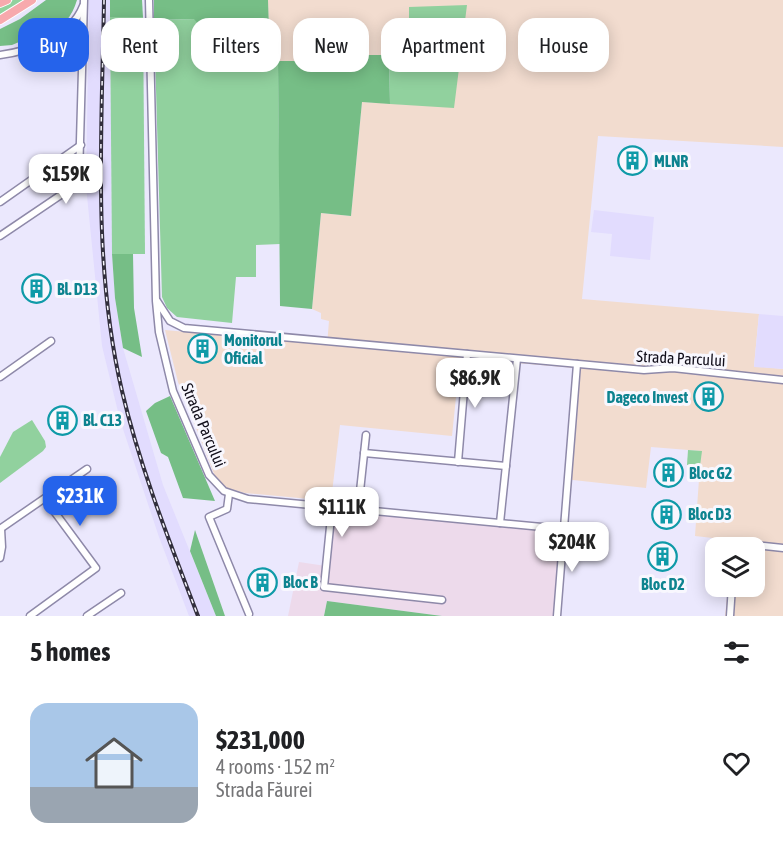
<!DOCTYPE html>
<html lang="en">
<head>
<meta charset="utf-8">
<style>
	body { margin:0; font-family:"Asap Condensed",sans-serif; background:#f2f2f2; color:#202124; height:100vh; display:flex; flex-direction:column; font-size:22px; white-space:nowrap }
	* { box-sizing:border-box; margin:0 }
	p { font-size:20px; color:#757577 }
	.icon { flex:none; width:33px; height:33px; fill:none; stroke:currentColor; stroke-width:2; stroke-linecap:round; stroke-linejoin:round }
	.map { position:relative; height:616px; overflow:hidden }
	.drawer { display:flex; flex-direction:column; background:#fff; flex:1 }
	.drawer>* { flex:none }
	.hud { position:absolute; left:18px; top:18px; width:747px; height:54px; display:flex; gap:12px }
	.tools { position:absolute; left:705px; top:537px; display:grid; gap:12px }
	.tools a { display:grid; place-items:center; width:60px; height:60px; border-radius:12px; background:#fff; box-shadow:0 3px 15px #0003; font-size:30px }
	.price { position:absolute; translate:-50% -51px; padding:0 14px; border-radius:12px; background:#fff; color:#222; font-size:20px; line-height:39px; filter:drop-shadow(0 2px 3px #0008) }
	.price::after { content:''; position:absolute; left:50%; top:36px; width:18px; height:14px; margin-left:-9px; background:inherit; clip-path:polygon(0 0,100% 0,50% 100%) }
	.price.current { background:#2563eb; color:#fff }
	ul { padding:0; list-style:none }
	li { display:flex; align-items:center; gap:18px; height:150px; padding:0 30px }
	li span { display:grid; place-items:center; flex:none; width:168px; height:120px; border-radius:18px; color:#555 }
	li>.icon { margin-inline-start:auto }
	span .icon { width:72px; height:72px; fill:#fffc; stroke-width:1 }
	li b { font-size:26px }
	h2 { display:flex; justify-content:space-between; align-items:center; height:72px; padding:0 30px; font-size:26px }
	.tag { padding:0 21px; border-radius:18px; background:#fff; box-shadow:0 3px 15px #0003; font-size:21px; line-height:54px }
	.tag.current { background:#2563eb; color:#fff }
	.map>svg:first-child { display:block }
	.commercial { fill:#f2dccf }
	.industrial { fill:#eddaeb }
	.built { fill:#e2dcfe }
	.green { fill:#91d19e }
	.forest { fill:#76be86 }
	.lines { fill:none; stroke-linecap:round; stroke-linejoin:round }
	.minor-casing { stroke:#8e89a9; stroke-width:9 }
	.major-casing { stroke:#fff; stroke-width:10 }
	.minor { stroke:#fff; stroke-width:6 }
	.major { stroke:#f7a9ad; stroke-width:8 }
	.rail-casing { stroke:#322f3d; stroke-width:4 }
	.rail { stroke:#f8f7fe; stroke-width:1.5; stroke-dasharray:4.5; stroke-linecap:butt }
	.labels { text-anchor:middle; stroke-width:6; stroke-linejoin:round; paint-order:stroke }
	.culture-label { font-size:16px; font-weight:bold; fill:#0d838f; stroke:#f8f7fe; text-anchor:start }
	.street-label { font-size:16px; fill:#110e1a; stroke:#f8f7fe }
</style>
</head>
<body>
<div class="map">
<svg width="783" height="616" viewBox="0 0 783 616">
	<rect width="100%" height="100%" fill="#ebe8fd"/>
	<polygon class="commercial" points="268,0 783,0 783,147 598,136 582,299 759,314 754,366 783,369 783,616 725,616 728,587 754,586 754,548 731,547 731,540 695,536 701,451 651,447 646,488 564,479 575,368 460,358 452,436 340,425 331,501 245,493 227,488 216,479 178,382 165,330 327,345 329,321 321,319 321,313 312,309 321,213 351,216 362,102 454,107 410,7 410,43 402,52 389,55 358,55 358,61 269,61"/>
	<polygon class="industrial" points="332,507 563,529 557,616 442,616 327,601 324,616 288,616 299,562 326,566"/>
	<g class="built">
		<polygon points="89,0 110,0 112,254 115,298 123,348 163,485 216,616 189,616 159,537 120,420 102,346 86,186"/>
		<polygon points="594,210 654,217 650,260 610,256 612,234 591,232"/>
		<polygon points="759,314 783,316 783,369 754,367"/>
	</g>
	<g class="green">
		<polygon points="13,0 29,0 0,17 0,7"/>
		<polygon points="467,5 454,108 390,104 389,55 402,52 409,46 409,7"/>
		<polygon points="110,17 143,17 145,254 112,254"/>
		<polygon points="195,19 204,31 236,42 269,31 269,61 278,61 280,244 256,245 256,277 236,277 232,323 177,317 167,308 162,297 154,20"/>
		<polygon points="32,420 45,441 46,447 43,451 0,483 0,457 13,432"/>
		<polygon points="688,450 702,451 700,466 687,465"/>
	</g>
	<g class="forest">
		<path d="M46,0h31c-5,17 -14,27 -30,35l-2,-4 -33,14 -12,1v-17l20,-10z"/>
		<polygon points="110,0 142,0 143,17 110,17"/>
		<polygon points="154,0 268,0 269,31 236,42 204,31 194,19 154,20"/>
		<polygon points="358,55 389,55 390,104 362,102 351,216 321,213 312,309 280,306 278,61 358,61"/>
		<polygon points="112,254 133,254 134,308 142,357 123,348 115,298"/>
		<polygon points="170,396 215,501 183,498 168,457 161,453 146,411 155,403"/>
		<polygon points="195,530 225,616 216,616 190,551"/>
		<polygon points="327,601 442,616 324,616"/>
	</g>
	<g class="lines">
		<defs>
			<g id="minor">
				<polyline points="149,0 156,301 159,332 173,391 209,475 224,491 248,499 563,529"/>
				<polyline points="62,34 75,38 82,47"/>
				<path d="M0,55c30,-4 71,-18 83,-49"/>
				<polyline points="0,202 81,145"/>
				<polyline points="0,236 77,184 79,176 84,0"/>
				<polyline points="157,301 170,321 184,328 644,370 673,368 783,380"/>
				<polyline points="0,377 51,341"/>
				<polyline points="364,453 506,466"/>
				<polyline points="458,462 467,354"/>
				<polyline points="229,494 227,509 209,517 249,614"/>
				<polyline points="332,507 324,587 442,600"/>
				<polyline points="358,510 366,435"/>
				<polyline points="500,523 517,359"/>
				<polyline points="0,529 87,469"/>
				<polyline points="736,548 736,543 783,548"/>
				<polyline points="0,558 2,547 1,529"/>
				<polyline points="30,616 96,568 45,499"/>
				<polyline points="87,616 121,593"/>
				<polyline points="557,616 577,364"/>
				<polyline points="730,616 732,586"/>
			</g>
			<g id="major">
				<polyline points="0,3 7,0"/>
				<polyline points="0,20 32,0"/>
			</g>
		</defs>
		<use href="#minor" class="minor-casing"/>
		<use href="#major" class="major-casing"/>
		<use href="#minor" class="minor"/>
		<use href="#major" class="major"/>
		<defs>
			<path id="rail" d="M104,0c-2,130 -12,263 18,391 18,77 48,152 76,225"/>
		</defs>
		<use href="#rail" class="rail-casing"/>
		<use href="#rail" class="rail"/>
	</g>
	<defs>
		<symbol id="building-ring" viewBox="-11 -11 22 22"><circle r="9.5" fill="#f8f7fe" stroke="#0f9aa8" stroke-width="1.5"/><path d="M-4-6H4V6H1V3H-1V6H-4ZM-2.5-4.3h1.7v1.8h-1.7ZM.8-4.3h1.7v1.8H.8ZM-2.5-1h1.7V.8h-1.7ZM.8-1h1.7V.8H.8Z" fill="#0f9aa8"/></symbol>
	</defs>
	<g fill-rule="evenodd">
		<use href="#building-ring" x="616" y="144" width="33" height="33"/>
		<use href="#building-ring" x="20" y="272" width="33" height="33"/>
		<use href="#building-ring" x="186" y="332" width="33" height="33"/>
		<use href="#building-ring" x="692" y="380" width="33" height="33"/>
		<use href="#building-ring" x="46" y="404" width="33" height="33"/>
		<use href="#building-ring" x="652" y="456" width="33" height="33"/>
		<use href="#building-ring" x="650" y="498" width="33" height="33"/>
		<use href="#building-ring" x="646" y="540" width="33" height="33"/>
		<use href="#building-ring" x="246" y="566" width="33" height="33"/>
	</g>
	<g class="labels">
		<g class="culture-label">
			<text x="654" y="167">MLNR</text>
			<text x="57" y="295">Bl. D13</text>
			<text x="224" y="346">Monitorul<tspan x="224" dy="18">Oficial</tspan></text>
			<text x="688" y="403" text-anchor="end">Dageco Invest</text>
			<text x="83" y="426">Bl. C13</text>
			<text x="689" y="479">Bloc G2</text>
			<text x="688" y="520">Bloc D3</text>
			<text x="283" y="588">Bloc B</text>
			<text x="663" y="590" text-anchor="middle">Bloc D2</text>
		</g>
		<g class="street-label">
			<text transform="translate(681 358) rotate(3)" y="6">Strada Parcului</text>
			<text transform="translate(204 425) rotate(67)" y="6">Strada Parcului</text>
		</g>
	</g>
</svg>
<div class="tools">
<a><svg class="icon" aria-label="layers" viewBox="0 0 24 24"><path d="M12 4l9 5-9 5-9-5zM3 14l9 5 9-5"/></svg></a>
</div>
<b class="price" style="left:66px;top:205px">$159K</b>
<b class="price" style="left:475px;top:409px">$86.9K</b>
<b class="price current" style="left:80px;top:527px">$231K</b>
<b class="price" style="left:342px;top:538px">$111K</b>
<b class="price" style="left:572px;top:573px">$204K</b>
<div class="hud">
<a class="tag current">Buy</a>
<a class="tag">Rent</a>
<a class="tag">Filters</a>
<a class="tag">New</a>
<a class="tag">Apartment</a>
<a class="tag">House</a>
</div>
</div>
<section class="drawer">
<h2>5 homes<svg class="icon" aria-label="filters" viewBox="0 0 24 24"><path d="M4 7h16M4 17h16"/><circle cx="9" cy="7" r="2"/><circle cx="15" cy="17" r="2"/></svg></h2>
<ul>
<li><span style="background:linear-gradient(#a9c7e8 70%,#9aa5b1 0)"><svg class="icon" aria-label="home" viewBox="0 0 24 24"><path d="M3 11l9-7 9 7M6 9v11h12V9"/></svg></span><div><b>$231,000</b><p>4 rooms · 152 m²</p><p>Strada Făurei</p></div><svg class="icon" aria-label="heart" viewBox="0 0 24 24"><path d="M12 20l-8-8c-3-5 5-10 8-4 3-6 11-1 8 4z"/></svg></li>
</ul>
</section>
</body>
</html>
